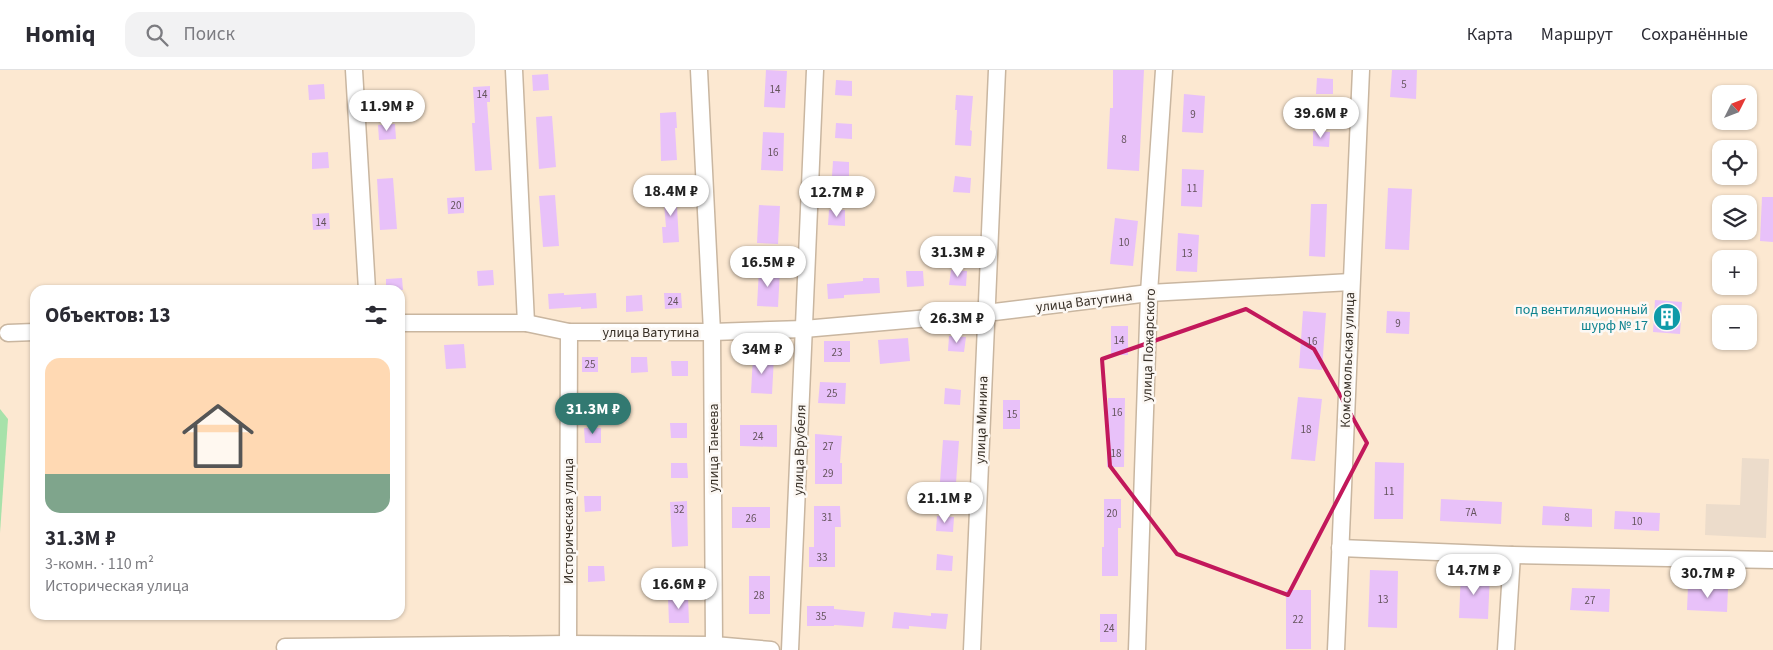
<!DOCTYPE html>
<html lang="ru">
<head>
<meta charset="utf-8">
<style>
	body { margin:0; font-family:"Source Sans 3",sans-serif; background:#f2f2f3; color:#2b2b33; height:100vh; display:flex; flex-direction:column; font-size:19px; white-space:nowrap }
	* { box-sizing:border-box; margin:0 }
	p { font-size:16px; color:#7c7c81 }
	.icon { flex:none; width:28px; height:28px; fill:none; stroke:currentColor; stroke-width:2; stroke-linecap:round; stroke-linejoin:round }
	.map { position:relative; flex:1; overflow:hidden }
	.drawer { position:absolute; left:30px; top:215px; width:375px; height:335px; display:flex; flex-direction:column; background:#fff; border-radius:15px; box-shadow:0 1px 4px #0004 }
	.drawer>* { flex:none }
	.needle { width:32px; rotate:48deg }
	.fabs { position:absolute; left:1712px; top:15px; display:grid; gap:10px }
	.fabs a { display:grid; place-items:center; width:45px; height:45px; border-radius:10px; background:#fff; box-shadow:0 1px 4px #0004; font-size:25px }
	.price { position:absolute; translate:-50% -42px; padding:0 11px; border-radius:18px; background:#fff; color:#222; font-size:16px; line-height:32px; filter:drop-shadow(0 1px 2px #0008) }
	.price::after { content:''; position:absolute; left:50%; top:30px; width:15px; height:11px; margin-left:-8px; background:inherit; clip-path:polygon(0 0,100% 0,50% 100%) }
	.price.on { background:#327971; color:#fff }
	ul { padding:0; list-style:none }
	li { display:grid; align-content:center; gap:10px; height:265px; padding:0 15px }
	li+li { border-top:1px solid #e1e1e2 }
	li span { display:grid; place-items:center; height:155px; border-radius:15px; color:#555 }
	li>.icon { margin-inline-start:auto }
	span .icon { width:90px; height:90px; fill:#fffc; stroke-width:1 }
	li b { font-size:21px }
	h2 { display:flex; justify-content:space-between; align-items:center; height:60px; padding:0 15px; font-size:21px }
	header { display:flex; align-items:center; gap:30px; box-sizing:border-box; height:70px; padding:0 25px; background:#fff; border-bottom:1px solid #e1e1e2 }
	header strong { font-size:24px }
	nav { display:flex; gap:28px; margin-inline-start:auto; font-size:18px }
	.search { width:350px; height:45px; background:#f2f2f3; display:flex; align-items:center; gap:12px; box-sizing:border-box; padding:0 18px; border-radius:15px; color:#7c7c81; font-size:19px }
	.map>svg:first-child { display:block }
	.medical { fill:#ecdccb }
	.green { fill:#a7e2aa }
	.building { fill:#e8c1f9 }
	.lines { fill:none; stroke-linecap:round; stroke-linejoin:round }
	.street-casing { stroke:#c9b6a0; stroke-width:19 }
	.street { stroke:#fff; stroke-width:16 }
	.marked { fill:none; stroke:#c2185b; stroke-width:4; stroke-linejoin:round }
	.labels { text-anchor:middle; stroke-width:5; stroke-linejoin:round; paint-order:stroke }
	.number-label { font-size:11px; fill:#64545c }
	.street-label { font-size:14px; fill:#383027; stroke:#fcf8f4 }
	.culture-label { font-size:14px; fill:#0d838f; stroke:#fcf8f4; text-anchor:end }
</style>
</head>
<body>
<header>
<strong>Homiq</strong>
<div class="search"><svg class="icon" aria-label="search" viewBox="0 0 24 24"><circle cx="10" cy="10" r="6"/><path d="M15 15l6 6"/></svg>Поиск</div>
<nav><a>Карта</a><a>Маршрут</a><a>Сохранённые</a></nav>
</header>
<div class="map">
<svg width="1773" height="580" viewBox="0 0 1773 580">
	<rect width="100%" height="100%" fill="#fce8d1"/>
	<polygon class="medical" points="1742,388 1769,389 1766,468 1705,465 1706,434 1740,435"/>
	<polygon class="green" points="0,339 8,349 0,463"/>
	<g class="building">
		<polygon points="766,0 787,1 785,38 764,37"/>
		<polygon points="1113,0 1144,0 1139,101 1107,99 1110,38 1113,38"/>
		<polygon points="1392,0 1417,0 1416,29 1390,27"/>
		<polygon points="548,4 549,20 533,21 532,5"/>
		<polygon points="1317,8 1333,9 1333,24 1316,24"/>
		<polygon points="836,10 852,11 852,26 835,25"/>
		<polygon points="324,14 325,29 309,30 308,15"/>
		<polygon points="490,16 490,32 487,32 492,100 475,101 472,53 475,53 473,17"/>
		<polygon points="1184,24 1205,26 1203,63 1182,62"/>
		<polygon points="956,25 973,26 970,60 972,61 971,76 955,75 957,40 955,40"/>
		<polygon points="676,42 677,58 675,58 677,90 661,91 660,43"/>
		<polygon points="552,46 556,97 539,99 536,47"/>
		<polygon points="836,53 852,54 852,69 835,68"/>
		<polygon points="395,54 396,69 379,70 378,55"/>
		<polygon points="1313,61 1330,62 1329,77 1313,76"/>
		<polygon points="763,62 784,63 783,101 761,100"/>
		<polygon points="328,82 329,98 312,99 312,83"/>
		<polygon points="833,91 849,92 849,107 832,106"/>
		<polygon points="1182,99 1204,100 1202,137 1181,136"/>
		<polygon points="955,106 971,108 970,123 953,122"/>
		<polygon points="393,108 397,159 380,160 377,109"/>
		<polygon points="1388,118 1412,119 1409,180 1385,179"/>
		<polygon points="680,121 681,136 677,137 679,172 663,173 662,157 666,157 663,122"/>
		<polygon points="555,125 559,176 543,177 539,126"/>
		<polygon points="464,127 464,143 448,144 447,128"/>
		<polygon points="1762,127 1773,127 1773,172 1760,171"/>
		<polygon points="1311,134 1327,134 1325,187 1309,186"/>
		<polygon points="759,135 780,136 778,174 757,173"/>
		<polygon points="829,140 845,140 845,156 828,155"/>
		<polygon points="329,143 330,159 313,160 312,144"/>
		<polygon points="1115,148 1138,151 1133,196 1110,194"/>
		<polygon points="1178,163 1199,165 1197,202 1176,201"/>
		<polygon points="759,199 780,200 778,237 757,236"/>
		<polygon points="493,200 494,215 478,216 477,201"/>
		<polygon points="951,200 967,201 966,216 949,215"/>
		<polygon points="906,201 923,201 924,216 907,217"/>
		<polygon points="402,208 403,220 386,220 386,209"/>
		<polygon points="863,208 879,208 880,223 844,225 844,228 828,229 827,214 863,211"/>
		<polygon points="564,223 564,225 596,223 597,238 581,239 581,237 549,239 548,224"/>
		<polygon points="664,223 681,223 682,238 665,239"/>
		<polygon points="642,225 643,241 626,242 626,226"/>
		<polygon points="1655,230 1682,232 1680,264 1653,262"/>
		<polygon points="1303,241 1326,243 1322,300 1299,298"/>
		<polygon points="1387,241 1410,242 1409,264 1386,263"/>
		<rect x="1111" y="256" width="17" height="29"/>
		<polygon points="949,266 966,267 964,282 948,281"/>
		<polygon points="908,268 910,291 880,294 878,270"/>
		<rect x="824" y="271" width="26" height="21"/>
		<polygon points="464,274 466,298 446,299 444,275"/>
		<polygon points="753,286 774,287 772,324 751,323"/>
		<rect x="582" y="287" width="16" height="15"/>
		<polygon points="631,287 647,287 648,302 631,303"/>
		<polygon points="671,291 688,291 688,306 672,306"/>
		<polygon points="820,312 846,313 845,334 818,333"/>
		<polygon points="945,318 961,320 960,335 944,334"/>
		<polygon points="1298,327 1322,329 1315,391 1291,389"/>
		<polygon points="1108,328 1125,328 1124,397 1107,397"/>
		<rect x="1003" y="330" width="17" height="29"/>
		<polygon points="670,353 687,353 687,368 671,368"/>
		<polygon points="740,355 777,355 777,377 740,376"/>
		<polygon points="584,358 601,358 601,373 585,373"/>
		<polygon points="815,364 842,366 840,393 842,393 842,414 815,414"/>
		<polygon points="943,370 959,371 956,413 940,412"/>
		<polygon points="1375,392 1404,393 1403,449 1374,449"/>
		<polygon points="671,393 687,393 688,408 671,408"/>
		<polygon points="584,426 601,426 601,441 585,442"/>
		<polygon points="1104,429 1121,429 1121,458 1118,458 1118,506 1102,506 1102,477 1104,477"/>
		<polygon points="1441,429 1502,432 1501,454 1440,451"/>
		<polygon points="687,431 688,476 672,477 670,432"/>
		<polygon points="814,436 840,436 841,457 835,457 835,497 809,497 809,477 814,477"/>
		<polygon points="1543,436 1592,439 1592,457 1542,455"/>
		<rect x="732" y="437" width="38" height="21"/>
		<polygon points="1615,441 1660,443 1659,461 1614,459"/>
		<polygon points="937,446 954,447 953,462 936,461"/>
		<polygon points="937,484 953,486 952,501 936,500"/>
		<polygon points="588,496 604,496 605,511 588,512"/>
		<polygon points="1370,500 1398,501 1397,558 1368,557"/>
		<polygon points="1461,502 1490,503 1488,549 1459,548"/>
		<rect x="749" y="506" width="21" height="38"/>
		<polygon points="1688,516 1728,518 1727,542 1687,540"/>
		<polygon points="1572,518 1610,519 1609,542 1570,540"/>
		<rect x="1286" y="520" width="25" height="59"/>
		<polygon points="688,526 689,553 669,553 668,527"/>
		<polygon points="807,536 834,536 834,539 865,542 863,557 834,555 834,556 807,556"/>
		<polygon points="894,542 931,546 931,543 948,544 946,559 909,556 909,559 892,558"/>
		<rect x="1100" y="544" width="17" height="28"/>
	</g>
	<g class="lines">
		<defs>
			<g id="street">
				<polyline points="354,0 367,220"/>
				<polyline points="514,0 526,253"/>
				<polyline points="699,0 712,262 714,575"/>
				<polyline points="400,253 526,253 569,262 712,262 804,259 986,243 1149,223 1351,212"/>
				<polyline points="8,263 35,262"/>
				<polyline points="1340,478 1512,485 1773,490"/>
				<polyline points="285,577 568,574 714,575 771,580"/>
				<polyline points="568,580 569,262"/>
				<polyline points="790,580 815,0"/>
				<polyline points="972,580 997,0"/>
				<polyline points="1137,580 1149,223 1164,0"/>
				<polyline points="1336,580 1361,0"/>
				<polyline points="1506,580 1512,485"/>
			</g>
		</defs>
		<use href="#street" class="street-casing"/>
		<use href="#street" class="street"/>
	</g>
	<path class="marked" d="M1246,239l68,40 53,94 -79,152 -111,-41 -67,-88 -8,-107z"/>
	<defs>
		<symbol id="building-disc" viewBox="-11 -11 22 22"><circle r="9.5" fill="#0f9aa8" stroke="#fcf8f4"/><path d="M-4-6H4V6H1V3H-1V6H-4ZM-2.5-4.3h1.7v1.8h-1.7ZM.8-4.3h1.7v1.8H.8ZM-2.5-1h1.7V.8h-1.7ZM.8-1h1.7V.8H.8Z" fill="#fff"/></symbol>
	</defs>
	<g fill-rule="evenodd">
		<use href="#building-disc" x="1651" y="231" width="32" height="32"/>
	</g>
	<g class="labels">
		<g class="number-label">
			<text x="1404" y="18">5</text>
			<text x="775" y="23">14</text>
			<text x="482" y="28">14</text>
			<text x="1193" y="48">9</text>
			<text x="1124" y="73">8</text>
			<text x="773" y="86">16</text>
			<text x="1192" y="122">11</text>
			<text x="456" y="139">20</text>
			<text x="321" y="156">14</text>
			<text x="1124" y="176">10</text>
			<text x="1187" y="187">13</text>
			<text x="673" y="235">24</text>
			<text x="1398" y="257">9</text>
			<text x="1119" y="274">14</text>
			<text x="1312" y="275">16</text>
			<text x="837" y="286">23</text>
			<text x="590" y="298">25</text>
			<text x="832" y="327">25</text>
			<text x="1117" y="346">16</text>
			<text x="1012" y="348">15</text>
			<text x="1306" y="363">18</text>
			<text x="758" y="370">24</text>
			<text x="828" y="380">27</text>
			<text x="1116" y="387">18</text>
			<text x="828" y="407">29</text>
			<text x="1389" y="425">11</text>
			<text x="679" y="443">32</text>
			<text x="1471" y="446">7А</text>
			<text x="1112" y="447">20</text>
			<text x="827" y="451">31</text>
			<text x="1567" y="451">8</text>
			<text x="751" y="452">26</text>
			<text x="1637" y="455">10</text>
			<text x="822" y="491">33</text>
			<text x="759" y="529">28</text>
			<text x="1383" y="533">13</text>
			<text x="1590" y="534">27</text>
			<text x="821" y="550">35</text>
			<text x="1298" y="553">22</text>
			<text x="1109" y="562">24</text>
		</g>
		<g class="street-label">
			<text transform="translate(1084 231) rotate(-7)" y="5">улица Ватутина</text>
			<text x="651" y="267">улица Ватутина</text>
			<text transform="translate(1148 275) rotate(-88)" y="5">улица Пожарского</text>
			<text transform="translate(1347 290) rotate(-88)" y="5">Комсомольская улица</text>
			<text transform="translate(981 350) rotate(-88)" y="5">улица Минина</text>
			<text transform="translate(713 378) rotate(-90)" y="5">улица Танеева</text>
			<text transform="translate(799 380) rotate(-88)" y="5">улица Врубеля</text>
			<text transform="translate(568 451) rotate(-90)" y="5">Историческая улица</text>
		</g>
		<g class="culture-label">
			<text x="1648" y="244">под вентиляционный<tspan x="1648" dy="16">шурф № 17</tspan></text>
		</g>
	</g>
</svg>
<div class="fabs">
<a><svg class="needle" viewBox="-14 -14 28 28"><path d="M0-13l5 13h-10z" fill="#e53935"/><path d="M0 13l5-13h-10z" fill="#7c7c81"/></svg></a>
<a><svg class="icon" aria-label="locate" viewBox="0 0 24 24"><circle cx="12" cy="12" r="6"/><path d="M12 2v4M12 18v4M2 12h4M18 12h4"/></svg></a>
<a><svg class="icon" aria-label="layers" viewBox="0 0 24 24"><path d="M12 4l9 5-9 5-9-5zM3 14l9 5 9-5"/></svg></a>
<a>+</a>
<a>−</a>
</div>
<b class="price" style="left:387px;top:62px">11.9M ₽</b>
<b class="price" style="left:1321px;top:69px">39.6M ₽</b>
<b class="price" style="left:671px;top:147px">18.4M ₽</b>
<b class="price" style="left:837px;top:148px">12.7M ₽</b>
<b class="price" style="left:958px;top:208px">31.3M ₽</b>
<b class="price" style="left:768px;top:218px">16.5M ₽</b>
<b class="price" style="left:957px;top:274px">26.3M ₽</b>
<b class="price" style="left:762px;top:305px">34M ₽</b>
<b class="price on" style="left:593px;top:365px">31.3M ₽</b>
<b class="price" style="left:945px;top:454px">21.1M ₽</b>
<b class="price" style="left:1474px;top:526px">14.7M ₽</b>
<b class="price" style="left:1708px;top:529px">30.7M ₽</b>
<b class="price" style="left:679px;top:540px">16.6M ₽</b>
<section class="drawer">
<h2>Объектов: 13<svg class="icon" aria-label="filters" viewBox="0 0 24 24"><path d="M4 7h16M4 17h16"/><circle cx="9" cy="7" r="2"/><circle cx="15" cy="17" r="2"/></svg></h2>
<ul>
<li><span style="background:linear-gradient(#ffd9b3 75%,#7fa58c 0)"><svg class="icon" aria-label="home" viewBox="0 0 24 24"><path d="M3 11l9-7 9 7M6 9v11h12V9"/></svg></span><div><b>31.3M ₽</b><p>3-комн. · 110 m²</p><p>Историческая улица</p></div></li>
</ul>
</section>
</div>
</body>
</html>
